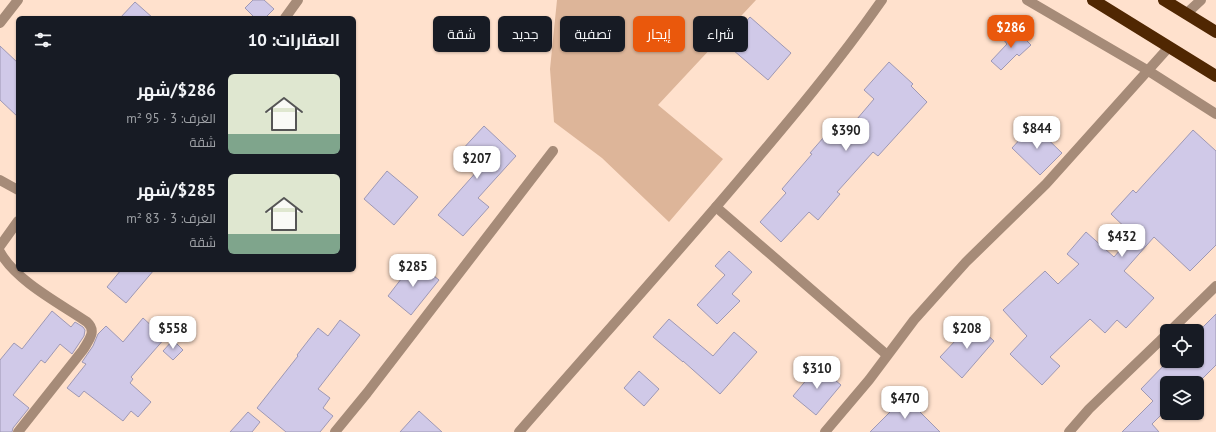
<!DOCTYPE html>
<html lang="ar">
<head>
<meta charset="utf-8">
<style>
	body { margin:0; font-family:"PT Sans",Cairo,sans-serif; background:#20242c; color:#f1f3f6; direction:rtl; height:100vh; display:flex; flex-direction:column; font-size:15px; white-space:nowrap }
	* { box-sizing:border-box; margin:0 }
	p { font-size:13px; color:#9ea1a6 }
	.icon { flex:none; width:22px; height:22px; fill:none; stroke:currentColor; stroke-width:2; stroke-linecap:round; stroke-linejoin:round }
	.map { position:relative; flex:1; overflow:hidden; direction:ltr }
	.drawer { position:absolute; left:16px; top:16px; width:340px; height:256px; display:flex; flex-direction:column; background:#171b24; border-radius:6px; box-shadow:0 1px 3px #0004; direction:rtl }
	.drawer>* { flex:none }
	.top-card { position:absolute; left:368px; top:16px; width:380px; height:36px; direction:rtl; display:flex; gap:8px }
	.controls { position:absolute; left:1160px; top:324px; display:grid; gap:8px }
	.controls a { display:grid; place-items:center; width:44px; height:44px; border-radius:6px; background:#171b24; box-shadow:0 1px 3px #0004; font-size:20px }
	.price { position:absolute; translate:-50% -34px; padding:0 9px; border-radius:8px; background:#fff; color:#222; font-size:13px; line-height:26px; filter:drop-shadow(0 1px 2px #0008) }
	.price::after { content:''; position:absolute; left:50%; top:24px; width:12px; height:9px; margin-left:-6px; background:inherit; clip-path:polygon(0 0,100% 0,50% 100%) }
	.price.current { background:#ea580c; color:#fff }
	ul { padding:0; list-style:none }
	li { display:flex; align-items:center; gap:12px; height:100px; padding:0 16px }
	li span { display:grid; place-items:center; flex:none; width:112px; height:80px; border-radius:6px; color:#555 }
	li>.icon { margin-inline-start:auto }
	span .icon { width:48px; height:48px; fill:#fffc; stroke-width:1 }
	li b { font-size:17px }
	h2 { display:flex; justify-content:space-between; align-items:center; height:48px; padding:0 16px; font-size:17px }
	.chip { padding:0 14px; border-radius:6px; background:#171b24; box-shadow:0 1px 3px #0004; font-size:14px; line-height:36px }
	.chip.current { background:#ea580c; color:#fff }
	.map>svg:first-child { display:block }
	.green { fill:#ddb599 }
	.building { fill:#d0c9e8; stroke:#9e98b4 }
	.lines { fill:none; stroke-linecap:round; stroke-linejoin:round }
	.minor { stroke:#a68b78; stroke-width:10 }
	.highway { stroke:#502702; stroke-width:12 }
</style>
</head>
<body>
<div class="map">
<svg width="1216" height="432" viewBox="0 0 1216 432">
	<rect width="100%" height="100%" fill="#ffe1cd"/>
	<polygon class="green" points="557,0 756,0 658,105 723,159 669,222 602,158 554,122 550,69"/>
	<g class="building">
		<polygon points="253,0 264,0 274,9 265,18 255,18 245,8"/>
		<polygon points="135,2 153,18 120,18"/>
		<polygon points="750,17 791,53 768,80 726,44"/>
		<polygon points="1014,28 1031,45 1019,56 1017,54 1001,70 991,61 1007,44 1003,39"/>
		<polygon points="0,46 18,63 18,117 0,100"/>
		<polygon points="889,62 913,84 911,86 927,102 878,156 873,152 837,192 840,194 818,220 809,212 781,242 760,222 786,193 782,189 812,154 810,153 830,130 840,139 874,99 864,90"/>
		<polygon points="1033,125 1062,153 1040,175 1012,148"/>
		<polygon points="484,126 516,156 478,198 489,207 463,236 438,215 479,169 460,152"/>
		<polygon points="1193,130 1216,151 1216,245 1190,271 1154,237 1124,271 1154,298 1126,328 1117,320 1105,333 1090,319 1050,357 1060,366 1042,385 1010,354 1027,336 1003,310 1045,271 1058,284 1079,264 1067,254 1086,232 1114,257 1133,235 1111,214 1133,190 1136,193"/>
		<polygon points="387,171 418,197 394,225 364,199"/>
		<polygon points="729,251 752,272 732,294 740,301 717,324 697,305 725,275 715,266"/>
		<polygon points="415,261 439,280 411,315 388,296"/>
		<polygon points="121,270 154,270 126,303 107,287"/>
		<polygon points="52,311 71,327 75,322 83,327 85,330 84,336 72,354 60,344 45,363 41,360 13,395 29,408 13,428 12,432 0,432 0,360 14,343 22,349"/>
		<polygon points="1216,314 1216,365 1197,384 1197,379 1193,383 1167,383 1167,415 1164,412 1152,424 1159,432 1122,432 1153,401 1141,389 1168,361 1197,361 1197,333"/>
		<polygon points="143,318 165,338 131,377 133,379 130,383 151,402 138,417 131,411 123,421 84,391 79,397 67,388 86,364 82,362 93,346 98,334 106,326 123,342"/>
		<polygon points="669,319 713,356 734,332 757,352 720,394 683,361 683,362 653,337"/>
		<polygon points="340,320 360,335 318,389 330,398 323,408 333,416 320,432 286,432 257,408 298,356 297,355 318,328 328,336"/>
		<polygon points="973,322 994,341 962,378 940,357"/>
		<polygon points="173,340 183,350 173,360 163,351"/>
		<polygon points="818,366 841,385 816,415 793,396"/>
		<polygon points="639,371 659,389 644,406 624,388"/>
		<polygon points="905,397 940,432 870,432"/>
		<polygon points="419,411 442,432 400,432"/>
		<polygon points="248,412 260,422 252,432 230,432"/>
	</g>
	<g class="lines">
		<g class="minor">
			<polyline points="1027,0 1147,70 1216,114"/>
			<polyline points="1186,14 1201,0"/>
			<polyline points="285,18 298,0"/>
			<polyline points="0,23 18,0"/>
			<polyline points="0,180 18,190"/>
			<polyline points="716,207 887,355"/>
			<polyline points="0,246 18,221"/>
			<path d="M0,252c16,29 59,51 87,70 10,9 2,18 -4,28l-65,82"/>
			<polyline points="1170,331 1216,286"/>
			<polyline points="335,432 367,393 553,151"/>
			<path d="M519,432c73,-84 148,-167 220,-252 50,-59 99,-117 143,-180"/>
			<polyline points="825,432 869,380 914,320 966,262 1046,184 1169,47"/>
			<polyline points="1069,432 1089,409 1167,334"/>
		</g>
		<g class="highway">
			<polyline points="1093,0 1216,76"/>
			<polyline points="1164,0 1216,32"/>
		</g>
	</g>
</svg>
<div class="controls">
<a><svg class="icon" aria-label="locate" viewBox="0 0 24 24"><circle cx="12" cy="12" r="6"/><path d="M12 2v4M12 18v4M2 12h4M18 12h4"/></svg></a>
<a><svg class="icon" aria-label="layers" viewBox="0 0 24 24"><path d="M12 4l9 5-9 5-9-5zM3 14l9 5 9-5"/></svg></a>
</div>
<b class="price current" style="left:1011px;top:49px">$286</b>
<b class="price" style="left:1037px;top:150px">$844</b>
<b class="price" style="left:846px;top:152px">$390</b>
<b class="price" style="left:477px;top:180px">$207</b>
<b class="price" style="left:1122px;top:258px">$432</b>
<b class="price" style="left:413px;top:288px">$285</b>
<b class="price" style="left:173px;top:350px">$558</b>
<b class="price" style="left:967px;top:350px">$208</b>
<b class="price" style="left:817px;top:390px">$310</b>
<b class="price" style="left:905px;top:420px">$470</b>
<div class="top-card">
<a class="chip">شراء</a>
<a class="chip current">إيجار</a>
<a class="chip">تصفية</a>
<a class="chip">جديد</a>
<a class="chip">شقة</a>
</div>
<section class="drawer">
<h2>العقارات: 10<svg class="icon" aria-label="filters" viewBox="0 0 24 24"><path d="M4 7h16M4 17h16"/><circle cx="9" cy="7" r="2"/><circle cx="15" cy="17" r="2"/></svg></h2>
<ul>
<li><span style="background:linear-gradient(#dfe7d0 75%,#7fa58c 0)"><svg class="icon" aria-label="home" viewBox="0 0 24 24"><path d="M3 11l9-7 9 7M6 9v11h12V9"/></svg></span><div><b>$286/شهر</b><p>الغرف: 3 · 95 m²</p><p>شقة</p></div></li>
<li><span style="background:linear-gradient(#dfe7d0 75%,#7fa58c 0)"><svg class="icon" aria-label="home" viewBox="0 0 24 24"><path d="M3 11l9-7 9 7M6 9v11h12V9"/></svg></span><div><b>$285/شهر</b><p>الغرف: 3 · 83 m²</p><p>شقة</p></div></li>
</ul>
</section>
</div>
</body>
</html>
